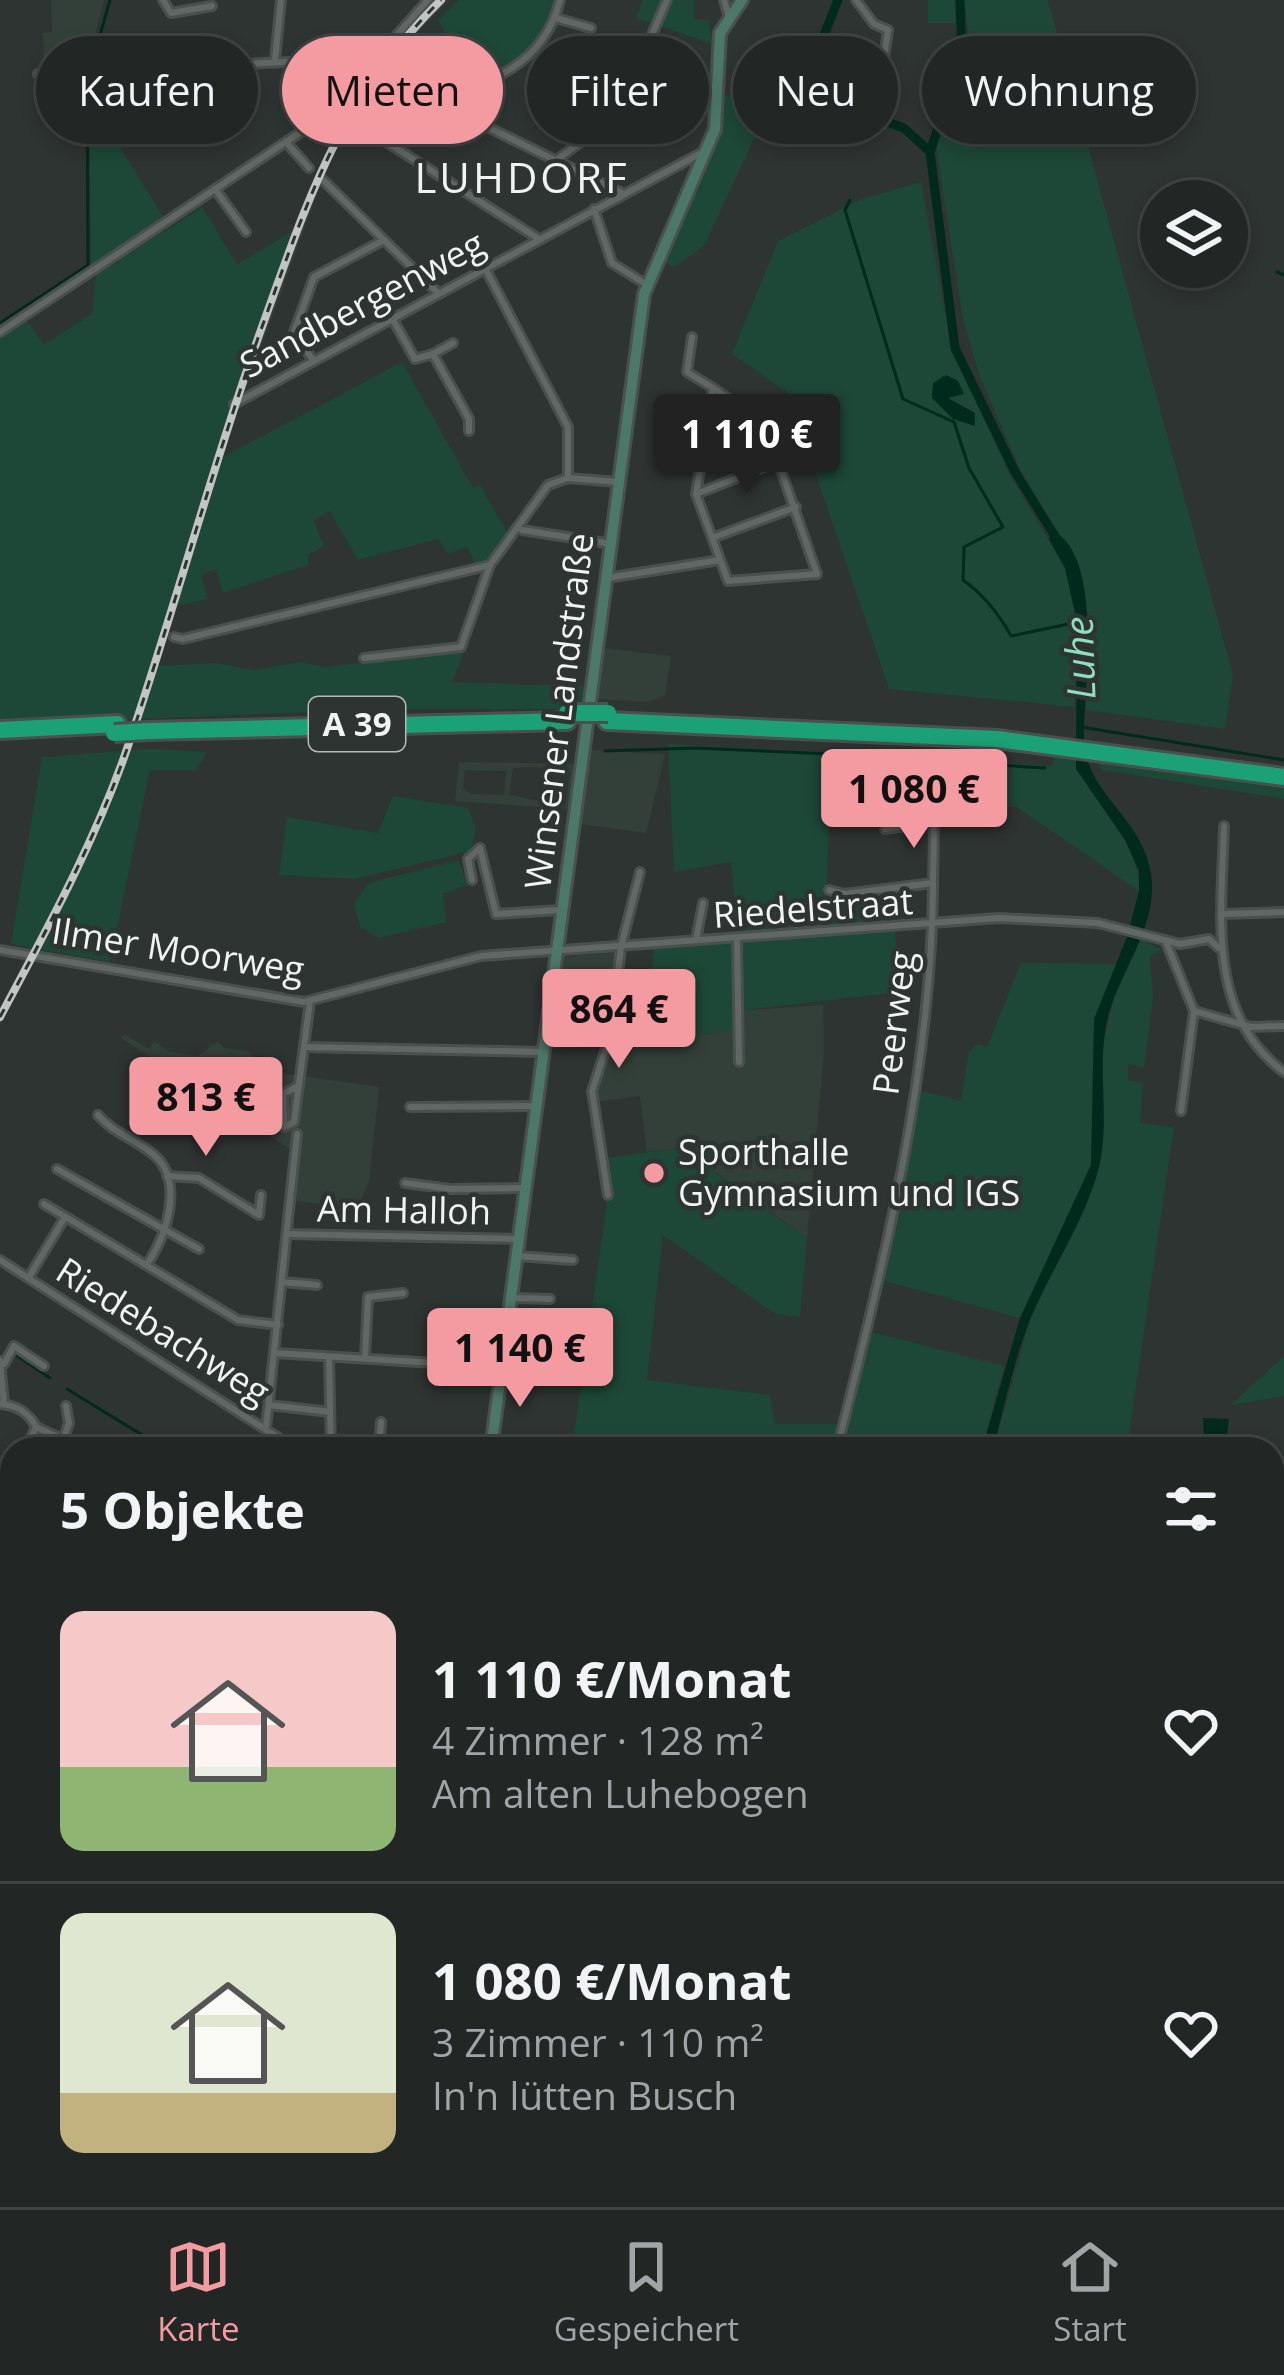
<!DOCTYPE html>
<html lang="de">
<head>
<meta charset="utf-8">
<style>
	body { margin:0; font-family:"Open Sans",sans-serif; background:#2e3332; color:#f1f3f6; height:100vh; display:flex; flex-direction:column; font-size:45px; white-space:nowrap }
	* { box-sizing:border-box; margin:0 }
	p { font-size:39px; color:#a2a5a7 }
	.icon { flex:none; width:66px; height:66px; fill:none; stroke:currentColor; stroke-width:2; stroke-linecap:round; stroke-linejoin:round }
	.map { position:relative; flex:1; overflow:hidden }
	.details { position:absolute; left:0px; top:1437px; width:1284px; height:771px; display:flex; flex-direction:column; background:#222725; border-radius:36px 36px 0 0; box-shadow:0 6px 18px #0003,0 0 0 3px #3f4442 }
	.details>* { flex:none }
	.top-card { position:absolute; left:36px; top:36px; width:1212px; height:108px; display:flex; gap:24px }
	.controls { position:absolute; left:1140px; top:180px; display:grid; gap:24px }
	.controls a { display:grid; place-items:center; width:108px; height:108px; border-radius:50%; background:#222725; box-shadow:0 6px 18px #0003,0 0 0 3px #3f4442; font-size:60px }
	.price { position:absolute; translate:-50% -102px; padding:0 27px; border-radius:12px; background:#f49aa1; color:#111; font-size:39px; line-height:78px; filter:drop-shadow(0 3px 6px #0008) }
	.price::after { content:''; position:absolute; left:50%; top:72px; width:36px; height:27px; margin-left:-18px; background:inherit; clip-path:polygon(0 0,100% 0,50% 100%) }
	.price.on { background:#222; color:#fff }
	ul { padding:0; list-style:none }
	li { display:flex; align-items:center; gap:36px; height:300px; padding:0 60px }
	li+li { border-top:3px solid #3f4442 }
	li span { display:grid; place-items:center; flex:none; width:336px; height:240px; border-radius:24px; color:#555 }
	li>.icon { margin-inline-start:auto }
	span .icon { width:144px; height:144px; fill:#fffc; stroke-width:1 }
	li b { font-size:51px }
	h2 { display:flex; justify-content:space-between; align-items:center; height:144px; padding:0 60px; font-size:51px }
	.pill { padding:0 42px; border-radius:54px; background:#222725; box-shadow:0 6px 18px #0003,0 0 0 3px #3f4442; font-size:42px; line-height:108px }
	.pill.on { background:#f49aa1; color:#111 }
	.tab-bar { display:flex; justify-content:space-around; align-items:center; height:168px; border-top:3px solid #3f4442; background:#222725; font-size:33px; color:#a2a5a7 }
	.tab-bar a { display:grid; justify-items:center; gap:6px }
	.tab-bar .on { color:#f49aa1 }
	.map>svg:first-child { display:block }
	.built { fill:#33403a; fill-rule:evenodd }
	.green { fill:#1d4736 }
	.water { fill:#002a1c }
	.lines { fill:none; stroke-linecap:round; stroke-linejoin:round }
	.stream { stroke:#002a1c; stroke-width:3 }
	.river { stroke:#002a1c; stroke-width:9 }
	.street-casing { stroke:#4a504d; stroke-width:12 }
	.secondary-casing { stroke:#4a504d; stroke-width:16 }
	.highway-casing { stroke:#4a504d; stroke-width:22 }
	.street { stroke:#606764; stroke-width:6 }
	.secondary { stroke:#4c7869; stroke-width:10 }
	.highway { stroke:#1ca075; stroke-width:16 }
	.rail-casing { stroke:#c1c5c3; stroke-width:8 }
	.rail { stroke:#2e3431; stroke-width:3; stroke-dasharray:9; stroke-linecap:butt }
	.highway-bridge-casing { stroke:#4a504d; stroke-width:22; stroke-linecap:butt }
	.highway-bridge { stroke:#1ca075; stroke-width:16 }
	.poi-dot { fill:#f49aa1; stroke:#2e3431; stroke-width:4.5 }
	.labels { text-anchor:middle; stroke-width:9; stroke-linejoin:round; paint-order:stroke }
	.shield { fill:#2e3431; stroke:#b6bab8; stroke-width:3 }
	.shield-label { font-size:33px; font-weight:bold; fill:#f0f4f2 }
	.street-label { font-size:36px; fill:#f0f4f2; stroke:#2e3431 }
	.poi-label { font-size:36px; fill:#f0f4f2; stroke:#2e3431; text-anchor:start }
	.water-label { font-size:39px; font-style:italic; fill:#8ce0bc; stroke:#2e3431 }
	.quarter-label { font-size:42px; letter-spacing:3px; fill:#f0f4f2; stroke:#2e3431 }
</style>
</head>
<body>
<div class="map">
<svg width="1284" height="2207" viewBox="0 0 1284 2207">
	<rect width="100%" height="100%" fill="#2e3431"/>
	<g class="built">
		<polygon points="51,0 104,0 88,62 44,65 43,33 52,32"/>
		<polygon points="437,0 449,0 379,71 333,150 220,459 114,789 0,1026 0,1009 110,785 231,404 317,171 368,75"/>
		<polygon points="602,648 671,656 665,695 649,702 595,699"/>
		<path d="M591,750l74,4 -19,79 -65,-9v-14l-126,-9 4,-39 128,2zM534,767l36,5 -5,34 -56,-11 4,-27zM465,770l41,1 -2,24 -33,-1 -8,-5z"/>
		<polygon points="617,952 609,1025 601,1046 550,1049 562,957"/>
		<polygon points="823,1005 824,1051 807,1238 715,1172 711,1144 647,1152 640,1096 594,1102 602,1053 735,1029 737,1011"/>
		<polygon points="124,1034 149,1049 154,1041 170,1052 198,1056 218,1041 224,1048 251,1052 253,1069 379,1087 369,1182 356,1208 287,1200 290,1149 121,1038"/>
		<polygon points="0,1939 12,1943 12,2012 0,2010"/>
		<polygon points="610,2196 715,2196 724,2207 628,2207"/>
		<polygon points="730,2196 854,2196 838,2207 738,2207"/>
		<polygon points="962,2196 1003,2196 1057,2207 976,2207 961,2203"/>
	</g>
	<g class="green">
		<path d="M458,0h101c-12,47 -45,66 -86,85l-35,-65z"/>
		<polygon points="643,0 694,0 694,19 709,20 712,44 636,18"/>
		<polygon points="928,0 954,0 956,23 928,23"/>
		<polygon points="964,0 1048,0 1233,675 1225,729 1086,710 1089,620 1076,563 1019,467 980,377 963,320 936,147 970,44"/>
		<polygon points="723,93 767,111 704,246 674,267 662,261 723,124"/>
		<polygon points="117,143 165,219 91,267 90,145"/>
		<polygon points="921,182 952,351 1010,475 1065,568 1077,622 1074,707 889,689 792,404 795,398 732,354 778,241 859,200"/>
		<polygon points="202,207 237,264 296,229 221,458 402,362 473,488 480,485 508,534 486,561 475,564 467,547 448,554 438,539 358,560 330,511 314,521 324,546 308,555 308,565 223,593 216,569 201,575 208,599 173,607 154,666 215,663 254,670 299,662 325,667 465,650 452,682 584,686 581,709 382,709 0,725 0,339 27,321 44,344 92,314 96,275"/>
		<path d="M668,744l384,22 4,-13 19,3c15,48 65,81 64,135l-124,-85 -74,17 -4,-21 -108,17 -3,77 66,-3 8,99 -163,19 -1,18 -91,16 10,-105 83,-7 -7,-71 -57,10z"/>
		<polygon points="149,749 207,752 196,770 150,770 110,962 11,944 42,757"/>
		<polygon points="1097,760 1284,786 1284,799 1102,770"/>
		<polygon points="393,796 468,808 476,828 471,851 355,879 279,875 287,817 378,833"/>
		<polygon points="459,860 467,885 443,894 446,922 379,938 360,927 354,903 369,883"/>
		<polygon points="1140,939 1162,950 1150,956 1153,998 1144,1068 1128,1064 1128,1080 1143,1083 1140,1123 1174,1127 1127,1447 993,1449 1030,1321 1099,1166 1102,1048 1114,997"/>
		<polygon points="1021,963 1116,964 1094,1020 1091,1165 1020,1318 882,1280 918,1090 961,1101 969,1052 978,1044 987,1047"/>
		<polygon points="711,1144 715,1173 807,1238 800,1317 775,1314 663,1235 647,1380 770,1395 775,1424 840,1424 834,1449 572,1449 608,1195 604,1158"/>
		<polygon points="872,1332 1004,1366 982,1449 843,1449"/>
		<polygon points="1284,1356 1284,1396 1231,1405"/>
		<polygon points="1284,1921 1284,1985 1272,1992 1272,1925"/>
		<polygon points="1003,2196 1190,2196 1190,2207 1057,2207"/>
	</g>
	<g class="water">
		<polygon points="946,375 958,381 964,394 948,398 975,413 975,426 953,419 932,398 933,383"/>
		<path d="M1052,530c53,26 31,161 32,209 2,57 57,75 67,135 8,48 -29,95 -42,139 -14,50 2,104 -10,154 -13,52 -47,101 -68,150 -17,42 -26,88 -38,132h-11l38,-131 71,-153 3,-146 33,-82 12,-46v-20l-14,-31 -49,-71 1,-147 -12,-54 -16,-29z"/>
		<polygon points="1203,1418 1229,1419 1225,1449 1204,1449"/>
	</g>
	<g class="lines">
		<g class="stream">
			<polyline points="91,67 110,0"/>
			<path d="M850,200l-5,10 58,189 51,23 15,46 34,59 -39,20 -1,33c21,15 35,32 48,56l67,-14"/>
			<polyline points="1277,272 1284,275"/>
			<polyline points="0,323 88,265 87,76"/>
			<polyline points="1081,727 1284,760"/>
			<polyline points="605,751 695,748 918,758"/>
			<polyline points="942,760 993,764"/>
			<polyline points="998,765 1045,768"/>
			<polyline points="16,1355 50,1378"/>
			<polyline points="67,1389 165,1449"/>
			<polyline points="1272,2003 1284,2001"/>
			<polyline points="1081,2196 1130,2207"/>
			<polyline points="1194,2196 1195,2207"/>
			<polyline points="1175,2207 1185,2202"/>
		</g>
		<g class="river">
			<polyline points="838,0 812,65 814,89 825,100 904,128 930,152"/>
			<polyline points="960,0 962,55 930,152 955,348 1015,472 1056,538"/>
		</g>
		<defs>
			<g id="street">
				<polyline points="163,0 171,13 212,6"/>
				<polyline points="724,0 728,14"/>
				<polyline points="556,18 591,28"/>
				<polyline points="642,58 692,84 717,88"/>
				<polyline points="275,60 281,0"/>
				<polyline points="214,65 215,92"/>
				<polyline points="144,68 153,115 181,114"/>
				<polyline points="38,74 349,59 624,194"/>
				<polyline points="848,82 880,84 888,30 874,24 856,0"/>
				<path d="M439,99c56,-19 105,-35 121,-99"/>
				<polyline points="126,117 153,115"/>
				<polyline points="358,124 539,239"/>
				<polyline points="286,142 309,168"/>
				<polyline points="558,159 617,115 667,0"/>
				<polyline points="323,180 438,293"/>
				<polyline points="215,189 246,232"/>
				<polyline points="594,209 612,263 647,285"/>
				<polyline points="485,268 568,427 568,478"/>
				<polyline points="392,318 415,359 433,354 469,419 469,431"/>
				<polyline points="0,332 325,116 428,0"/>
				<polyline points="692,337 687,372 713,388 696,494 728,581 817,574 765,424 713,388"/>
				<polyline points="433,354 453,343"/>
				<polyline points="313,360 294,332 314,277 384,240"/>
				<polyline points="234,404 703,152"/>
				<polyline points="696,494 780,461"/>
				<polyline points="522,530 612,544"/>
				<polyline points="712,538 796,507"/>
				<polyline points="607,578 720,560"/>
				<polyline points="174,637 183,639 490,565"/>
				<polyline points="364,658 461,647 490,565 548,485 568,478 618,482"/>
				<path d="M1224,826c-2,86 -19,188 60,246"/>
				<polyline points="885,829 938,822"/>
				<polyline points="480,848 496,914 560,910"/>
				<polyline points="472,880 468,859 480,848"/>
				<polyline points="829,890 844,894 933,883"/>
				<polyline points="1222,914 1284,912"/>
				<polyline points="696,940 703,903"/>
				<polyline points="737,940 739,1062"/>
				<polyline points="1166,942 1194,1011 1251,1027 1284,1026"/>
				<polyline points="0,950 304,1002 481,956 999,918 1098,923 1180,944 1209,939 1219,948"/>
				<polyline points="304,1047 545,1052"/>
				<polyline points="298,1086 283,1094 284,1127 294,1122 310,1001"/>
				<polyline points="410,1107 538,1106"/>
				<polyline points="1181,1111 1194,1011"/>
				<path d="M98,1115c15,18 39,25 56,40 31,26 12,83 -7,109"/>
				<polyline points="57,1169 199,1249"/>
				<polyline points="167,1176 199,1178 259,1215 261,1195"/>
				<polyline points="405,1183 450,1189 526,1188"/>
				<polyline points="608,1195 592,1091 611,1033 621,947 640,872"/>
				<polyline points="44,1204 238,1320 278,1325"/>
				<polyline points="287,1234 517,1239"/>
				<polyline points="517,1256 573,1260"/>
				<polyline points="0,1260 296,1449"/>
				<polyline points="29,1277 65,1217"/>
				<polyline points="282,1282 317,1285"/>
				<polyline points="512,1298 550,1299"/>
				<polyline points="275,1353 563,1371"/>
				<polyline points="329,1357 331,1449"/>
				<polyline points="365,1357 368,1297 403,1293"/>
				<polyline points="0,1361 4,1404"/>
				<polyline points="4,1364 14,1346 44,1366"/>
				<path d="M0,1404c16,1 29,9 36,23l48,22"/>
				<polyline points="269,1405 330,1412"/>
				<polyline points="266,1428 297,1134"/>
				<polyline points="63,1440 69,1423 66,1406"/>
				<polyline points="26,1449 36,1427"/>
				<polyline points="135,1449 139,1446"/>
				<polyline points="379,1449 381,1422"/>
				<path d="M837,1449c46,-183 94,-372 96,-561 0,-43 5,-75 -9,-117l8,-11"/>
				<polyline points="0,1481 12,1488"/>
				<polyline points="0,1571 12,1571"/>
				<polyline points="0,1661 12,1657"/>
				<polyline points="0,1741 9,1765"/>
				<polyline points="0,1934 12,1938"/>
				<polyline points="0,2016 12,2018"/>
				<polyline points="17,2207 18,2196"/>
				<polyline points="100,2207 101,2196"/>
				<polyline points="409,2207 411,2196"/>
			</g>
			<g id="secondary">
				<polyline points="491,1449 644,294 715,129 720,33 742,0"/>
				<polyline points="0,2130 12,2132"/>
				<polyline points="539,2196 607,2207"/>
				<polyline points="723,2196 732,2207"/>
			</g>
			<g id="highway">
				<polyline points="607,721 997,739 1284,777"/>
				<polyline points="0,730 117,724"/>
				<polyline points="148,731 567,721"/>
			</g>
		</defs>
		<use href="#street" class="street-casing"/>
		<use href="#secondary" class="secondary-casing"/>
		<use href="#highway" class="highway-casing"/>
		<use href="#street" class="street"/>
		<use href="#secondary" class="secondary"/>
		<use href="#highway" class="highway"/>
		<defs>
			<g id="rail">
				<path d="M0,1017c47,-88 96,-177 128,-271 49,-144 87,-290 139,-433 46,-128 75,-215 174,-313"/>
				<polyline points="0,1800 12,1807"/>
				<polyline points="0,1918 12,1924"/>
				<polyline points="0,2146 12,2122"/>
				<polyline points="949,2196 995,2207"/>
				<polyline points="985,2196 1036,2207"/>
			</g>
		</defs>
		<use href="#rail" class="rail-casing"/>
		<use href="#rail" class="rail"/>
		<defs>
			<g id="highway-bridge">
				<polyline points="567,713 608,713"/>
				<polyline points="114,733 148,731"/>
			</g>
		</defs>
		<use href="#highway-bridge" class="highway-bridge-casing"/>
		<use href="#highway-bridge" class="highway-bridge"/>
	</g>
	<circle class="poi-dot" cx="654" cy="1173" r="12"/>
	<g class="labels">
		<rect class="shield" x="309" y="697" width="96" height="54" rx="9"/>
		<g class="shield-label">
			<text x="357" y="736">A 39</text>
		</g>
		<g class="street-label">
			<text transform="translate(362 304) rotate(-28)" y="13">Sandbergenweg</text>
			<text transform="translate(559 711) rotate(-83)" y="13">Winsener Landstraße</text>
			<text transform="translate(813 908) rotate(-4)" y="13">Riedelstraat</text>
			<text transform="translate(178 950) rotate(9)" y="13">Ilmer Moorweg</text>
			<text transform="translate(894 1023) rotate(-83)" y="13">Peerweg</text>
			<text transform="translate(404 1210) rotate(1)" y="13">Am Halloh</text>
			<text transform="translate(163 1331) rotate(32)" y="13">Riedebachweg</text>
		</g>
		<g class="poi-label">
			<text x="678" y="1165">Sporthalle<tspan x="678" dy="41">Gymnasium und IGS</tspan></text>
		</g>
		<g class="water-label">
			<text transform="translate(1080 658) rotate(-92)" y="14">Luhe</text>
		</g>
		<g class="quarter-label">
			<text x="522" y="193">LUHDORF</text>
		</g>
	</g>
</svg>
<div class="controls">
<a><svg class="icon" aria-label="layers" viewBox="0 0 24 24"><path d="M12 4l9 5-9 5-9-5zM3 14l9 5 9-5"/></svg></a>
</div>
<b class="price on" style="left:747px;top:496px">1 110 €</b>
<b class="price" style="left:914px;top:851px">1 080 €</b>
<b class="price" style="left:619px;top:1071px">864 €</b>
<b class="price" style="left:206px;top:1159px">813 €</b>
<b class="price" style="left:520px;top:1410px">1 140 €</b>
<div class="top-card">
<a class="pill">Kaufen</a>
<a class="pill on">Mieten</a>
<a class="pill">Filter</a>
<a class="pill">Neu</a>
<a class="pill">Wohnung</a>
</div>
<section class="details">
<h2>5 Objekte<svg class="icon" aria-label="filters" viewBox="0 0 24 24"><path d="M4 7h16M4 17h16"/><circle cx="9" cy="7" r="2"/><circle cx="15" cy="17" r="2"/></svg></h2>
<ul>
<li><span style="background:linear-gradient(#f6c9c9 65%,#8fb573 0)"><svg class="icon" aria-label="home" viewBox="0 0 24 24"><path d="M3 11l9-7 9 7M6 9v11h12V9"/></svg></span><div><b>1 110 €/Monat</b><p>4 Zimmer · 128 m²</p><p>Am alten Luhebogen</p></div><svg class="icon" aria-label="heart" viewBox="0 0 24 24"><path d="M12 20l-8-8c-3-5 5-10 8-4 3-6 11-1 8 4z"/></svg></li>
<li><span style="background:linear-gradient(#dfe7d0 75%,#c2b280 0)"><svg class="icon" aria-label="home" viewBox="0 0 24 24"><path d="M3 11l9-7 9 7M6 9v11h12V9"/></svg></span><div><b>1 080 €/Monat</b><p>3 Zimmer · 110 m²</p><p>In'n lütten Busch</p></div><svg class="icon" aria-label="heart" viewBox="0 0 24 24"><path d="M12 20l-8-8c-3-5 5-10 8-4 3-6 11-1 8 4z"/></svg></li>
</ul>
</section>
</div>
<nav class="tab-bar">
<a class="on"><svg class="icon" aria-label="map" viewBox="0 0 24 24"><path d="M3 6l6-2 6 2 6-2v14l-6 2-6-2-6 2zM9 4v14M15 6v14"/></svg>Karte</a>
<a><svg class="icon" aria-label="saved" viewBox="0 0 24 24"><path d="M7 4h10v16l-5-4-5 4z"/></svg>Gespeichert</a>
<a><svg class="icon" aria-label="home" viewBox="0 0 24 24"><path d="M3 11l9-7 9 7M6 9v11h12V9"/></svg>Start</a>
</nav>
</body>
</html>
